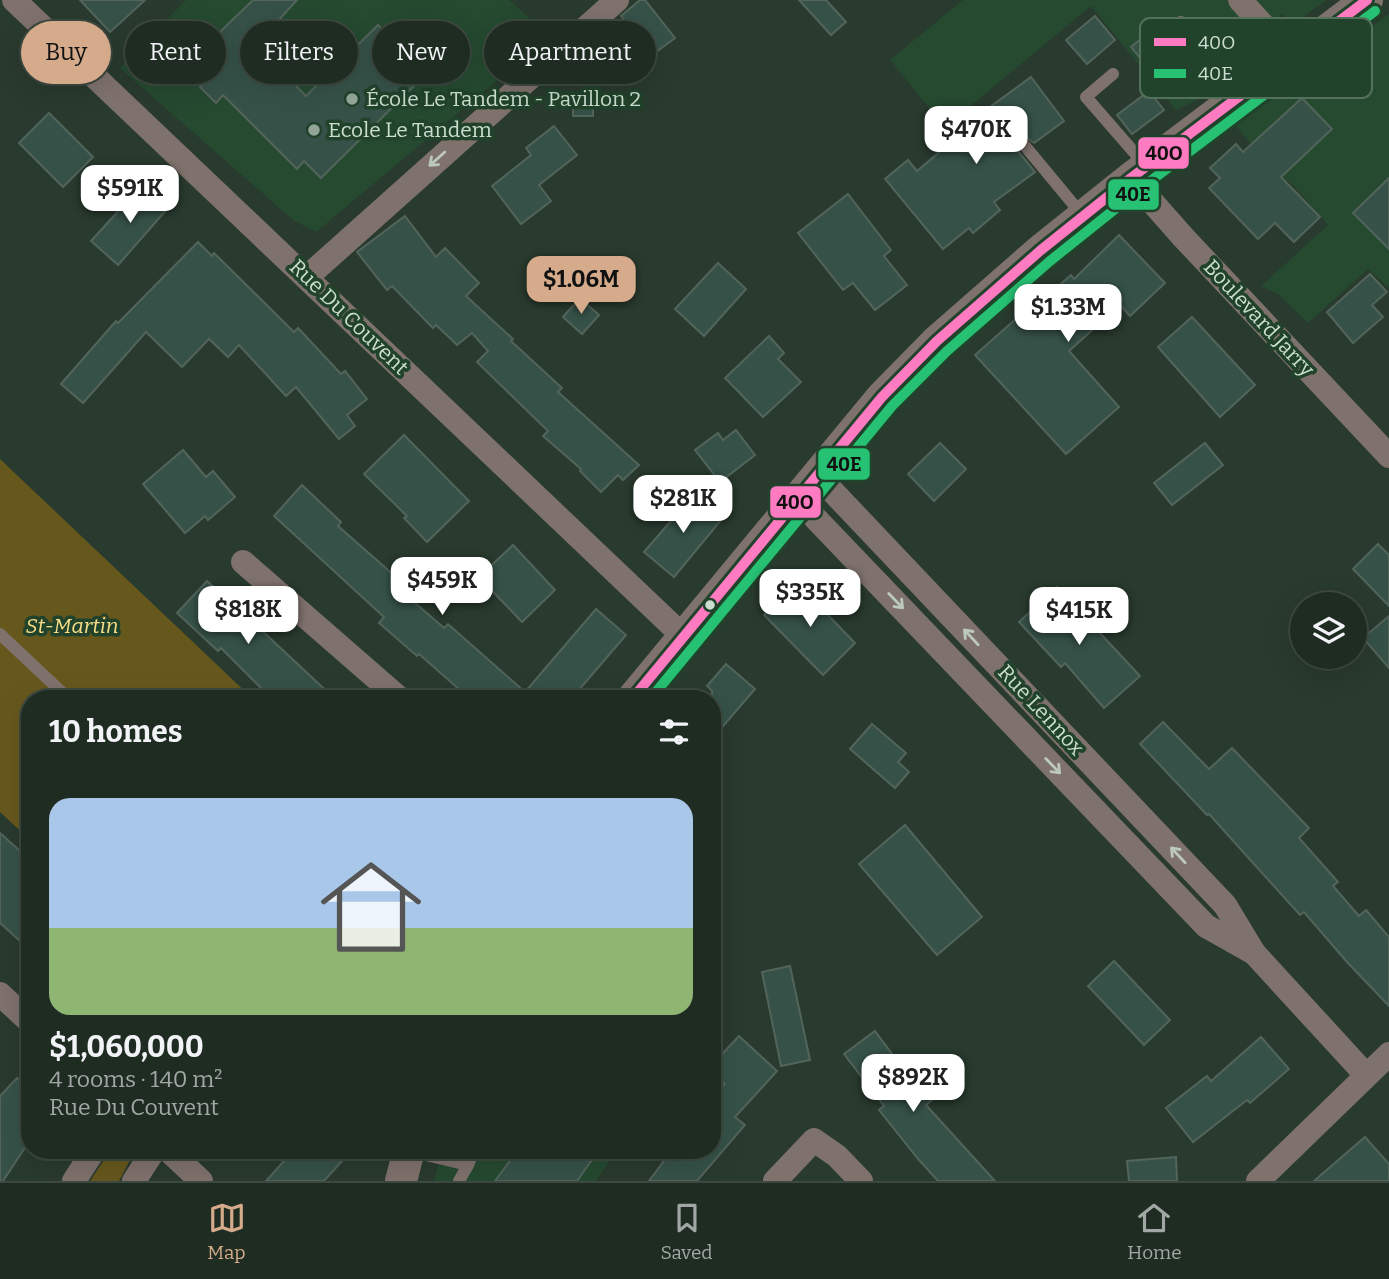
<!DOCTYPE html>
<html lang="en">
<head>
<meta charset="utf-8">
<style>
	body { margin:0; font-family:Bitter,serif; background:#27342a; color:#f1f3f6; height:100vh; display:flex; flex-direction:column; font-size:26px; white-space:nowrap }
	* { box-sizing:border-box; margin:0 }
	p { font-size:23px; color:#a1a7a5 }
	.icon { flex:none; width:38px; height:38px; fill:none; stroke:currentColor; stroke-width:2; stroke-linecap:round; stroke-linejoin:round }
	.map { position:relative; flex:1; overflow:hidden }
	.drawer { position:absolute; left:21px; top:690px; width:700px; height:469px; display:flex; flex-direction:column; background:#1f2c22; border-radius:28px; box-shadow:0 7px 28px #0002,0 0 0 2px #3c4840 }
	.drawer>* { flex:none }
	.banner { position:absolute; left:21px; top:21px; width:700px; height:63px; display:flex; gap:14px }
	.fabs { position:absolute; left:1290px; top:592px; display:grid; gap:14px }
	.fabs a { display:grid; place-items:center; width:77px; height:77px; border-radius:50%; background:#1f2c22; box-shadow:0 7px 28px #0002,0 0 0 2px #3c4840; font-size:35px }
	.price { position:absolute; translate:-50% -60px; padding:0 16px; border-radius:14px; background:#fff; color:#222; font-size:23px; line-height:46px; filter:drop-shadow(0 2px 4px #0008) }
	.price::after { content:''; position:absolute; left:50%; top:42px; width:21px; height:16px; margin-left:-10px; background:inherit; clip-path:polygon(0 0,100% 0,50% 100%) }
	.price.selected { background:#d6ab8b; color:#111 }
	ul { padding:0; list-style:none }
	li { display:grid; align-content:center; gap:14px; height:371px; padding:0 28px }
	li span { display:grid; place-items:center; height:217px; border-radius:21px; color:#555 }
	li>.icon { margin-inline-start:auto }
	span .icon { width:126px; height:126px; fill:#fffc; stroke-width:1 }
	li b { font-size:30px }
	h2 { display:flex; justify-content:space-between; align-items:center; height:84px; padding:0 28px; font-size:30px }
	.pill { padding:0 24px; border-radius:32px; background:#1f2c22; box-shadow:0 7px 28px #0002,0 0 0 2px #3c4840; font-size:24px; line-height:63px }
	.pill.selected { background:#d6ab8b; color:#111 }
	.menu { display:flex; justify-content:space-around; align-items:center; height:98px; border-top:2px solid #3c4840; background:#1f2c22; font-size:19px; color:#a1a7a5 }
	.menu a { display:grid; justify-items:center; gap:4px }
	.menu .selected { color:#d6ab8b }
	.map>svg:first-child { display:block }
	.built { fill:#254a30 }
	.green { fill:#66581d }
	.building { fill:#365248; stroke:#53645b; stroke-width:2 }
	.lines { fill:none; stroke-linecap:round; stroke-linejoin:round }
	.service { stroke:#7f716c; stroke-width:12 }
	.minor { stroke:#7f716c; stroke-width:24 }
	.tertiary { stroke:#7f716c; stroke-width:32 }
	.bus-1-casing { stroke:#21422b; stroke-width:16 }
	.bus-2-casing { stroke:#21422b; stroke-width:16 }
	.bus-1 { stroke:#fe7ac1; stroke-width:10 }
	.bus-2 { stroke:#26c172; stroke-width:10 }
	.oneway { stroke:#bcc8bb }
	.poi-dot { fill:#92a597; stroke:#21422b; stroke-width:2.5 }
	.bus-dot { fill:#cbdecf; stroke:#21422b; stroke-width:2.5 }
	.labels { text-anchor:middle; stroke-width:7; stroke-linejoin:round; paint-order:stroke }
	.poi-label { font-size:21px; fill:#cbdecf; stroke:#21422b; text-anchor:start }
	.street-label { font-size:21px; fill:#cbdecf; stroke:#21422b }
	.park-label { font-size:21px; font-style:italic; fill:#f9dd87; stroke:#21422b }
	.key { fill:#21422b; stroke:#54715c; stroke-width:2 }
	.key-label { font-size:19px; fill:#cbdecf }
	.line-badge { stroke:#21422b; stroke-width:2.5 }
	.pale-badge-label { font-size:19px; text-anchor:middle; font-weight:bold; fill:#111 }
</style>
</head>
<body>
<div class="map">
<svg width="1389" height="1181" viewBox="0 0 1389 1181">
	<rect width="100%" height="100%" fill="#293a2e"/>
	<g class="built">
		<polygon points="186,0 509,0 550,36 316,232 293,220 120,68"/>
		<polygon points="963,0 1327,0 1296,22 1289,21 1282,14 1252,42 1256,48 1256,53 1193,102 1176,110 1091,6 945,127 890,60"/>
		<polygon points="1389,14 1389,288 1368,269 1308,323 1278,294 1261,286 1328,225 1293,185 1270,167 1235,125"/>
		<polygon points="442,1150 617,1150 596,1181 434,1181"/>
	</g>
	<g class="green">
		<polygon points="0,459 252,698 30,698 30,840 0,812"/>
		<polygon points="125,1150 130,1160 119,1181 90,1181 110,1151"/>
	</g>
	<g class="building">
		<polygon points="80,0 145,0 110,32"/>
		<polygon points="253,0 297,0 256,45 306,96 378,25 426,74 321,178 304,161 297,169 223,95 216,103 200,87 212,75 194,57"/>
		<polygon points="640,0 645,0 675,38 652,55 621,16"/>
		<polygon points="799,0 826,0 846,22 831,35"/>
		<polygon points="1095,16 1115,40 1087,64 1066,40"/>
		<polygon points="1165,19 1202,64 1168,92 1131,47"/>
		<polygon points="1031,77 1064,121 1034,143 1027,138 1019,140 1016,147 1018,151 1035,172 994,202 1000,210 973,233 969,228 943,249 885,179 908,160 917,171 964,131 961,128"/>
		<polygon points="1149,91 1164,110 1132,134 1117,115"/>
		<rect x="573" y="93" width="20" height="23"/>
		<polygon points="1302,98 1332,129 1281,177 1320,217 1294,242 1275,223 1258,239 1209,188 1220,178 1210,168 1236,144 1243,152"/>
		<polygon points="49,113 93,157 63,187 19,143"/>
		<polygon points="554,126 577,155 539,185 551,201 521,224 492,186 531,155 526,148"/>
		<polygon points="1389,178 1389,249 1353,213"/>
		<polygon points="142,185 168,208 118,265 91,241"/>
		<polygon points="848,194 891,250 884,256 907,285 875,310 853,283 843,290 798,233"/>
		<polygon points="405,216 436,257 445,248 479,283 466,296 513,339 511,341 562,388 558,392 639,465 623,480 618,475 601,492 580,471 581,469 543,436 548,431 477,362 488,351 472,333 457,345 436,325 433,328 392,286 387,290 357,252"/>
		<polygon points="1119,235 1165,283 1130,316 1120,305 1069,351 1119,407 1066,454 975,355 1027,309 1029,312 1071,275 1074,279"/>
		<polygon points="198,242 212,256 214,253 294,332 298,328 341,374 345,371 367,399 347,415 355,426 339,439 296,387 286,396 239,345 228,357 209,339 182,367 146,332 83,403 61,384 116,321 118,323"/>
		<polygon points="718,263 746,289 704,336 675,309"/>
		<polygon points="1370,274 1387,292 1372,305 1383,317 1353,343 1327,312"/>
		<polygon points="580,298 599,315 582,334 563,317"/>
		<polygon points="1192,317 1255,385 1220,417 1158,347"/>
		<polygon points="769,336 784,353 778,359 801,382 763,417 725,378"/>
		<polygon points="736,430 755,455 720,482 695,450 718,433 723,440"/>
		<polygon points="404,435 469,501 427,542 404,518 407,516 364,474"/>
		<polygon points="940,443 966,469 934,501 908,474"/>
		<polygon points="1205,443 1223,465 1172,505 1154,483"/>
		<polygon points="183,450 206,477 213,471 235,497 208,520 205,516 185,533 143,484"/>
		<polygon points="302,485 341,522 338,526 396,577 391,582 444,628 448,624 525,692 596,609 626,635 572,698 469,698 419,654 417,656 379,623 384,617 274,516"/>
		<polygon points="691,493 722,519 674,577 644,552 676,515 674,514"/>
		<polygon points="1378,544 1389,555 1389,606 1353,569"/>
		<polygon points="513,545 555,590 522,622 479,577"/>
		<polygon points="207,581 257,626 334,698 271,698 221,648 218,651 177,613"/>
		<polygon points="797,583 855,643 823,675 764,615"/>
		<polygon points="1057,587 1140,676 1104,708 1065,663 1061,667 1019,622"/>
		<polygon points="1389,616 1389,668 1363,638"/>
		<polygon points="726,664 755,689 712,739 712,691 707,686"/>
		<polygon points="1163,722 1209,769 1232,748 1309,828 1299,838 1338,882 1333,886 1359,916 1366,910 1389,937 1389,1006 1347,962 1304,912 1300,915 1209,814 1207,815 1140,744"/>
		<polygon points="872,724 906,753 898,762 909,772 895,788 850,749"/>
		<polygon points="905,825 982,917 937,955 859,864"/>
		<polygon points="0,833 30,860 30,950 0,923"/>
		<polygon points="1114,961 1170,1020 1144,1045 1088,986"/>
		<polygon points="790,966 810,1060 781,1066 762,972"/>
		<polygon points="875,1031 913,1082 917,1079 933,1099 926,1105 995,1181 938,1181 919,1160 879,1110 884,1106 844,1054"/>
		<polygon points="739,1036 777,1071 735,1117 745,1125 697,1181 649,1181 672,1150 712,1150 712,1097 725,1084 712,1073 712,1065"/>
		<polygon points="1261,1037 1289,1069 1250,1103 1247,1100 1193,1142 1166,1108 1207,1076 1211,1081"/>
		<polygon points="17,1078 30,1090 30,1140 3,1181 0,1181 0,1096"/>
		<polygon points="1365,1137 1389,1164 1389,1181 1314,1181"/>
		<polygon points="294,1150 352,1150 324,1181 266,1181"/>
		<polygon points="518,1150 599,1150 577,1181 495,1181"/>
		<polygon points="1176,1157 1177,1181 1129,1181 1127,1161"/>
	</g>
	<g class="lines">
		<g class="service">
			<polyline points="1181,22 1240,94"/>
			<polyline points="1113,74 1086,97 1146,166"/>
			<polyline points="1025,146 1083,216"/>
			<polyline points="0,634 68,698"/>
			<polyline points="409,1151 468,1165 474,1150"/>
			<polyline points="459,1181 468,1165"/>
		</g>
		<g class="minor">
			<polyline points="14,0 683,636"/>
			<polyline points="1240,0 1291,56"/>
			<polyline points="1131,178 1183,237 1389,456"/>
			<polyline points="307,277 617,0"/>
			<polyline points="817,475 1225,905 1254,953 1366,1075"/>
			<polyline points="797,499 1206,926 1254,953"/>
			<polyline points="243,562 399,698"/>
			<polyline points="0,994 30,1022"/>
			<polyline points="168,1150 201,1181"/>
			<polyline points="74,1181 94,1150"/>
			<polyline points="134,1181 154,1150"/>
			<polyline points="775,1181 814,1140 837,1156 861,1181"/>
			<polyline points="1258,1181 1389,1054"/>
		</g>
		<g class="tertiary">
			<polyline points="633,698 882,397 937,341 1041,250 1131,178 1367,0"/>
			<polyline points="401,1181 409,1150"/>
		</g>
		<defs>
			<polyline id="bus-1" points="633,698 882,397 937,341 1041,250 1131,178 1367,0"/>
			<polyline id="bus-2" points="651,698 892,406 947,351 1050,261 1140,189 1375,11"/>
		</defs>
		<use href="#bus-1" class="bus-1-casing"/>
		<use href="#bus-2" class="bus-2-casing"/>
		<use href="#bus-1" class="bus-1"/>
		<use href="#bus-2" class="bus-2"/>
	</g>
	<defs><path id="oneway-shaft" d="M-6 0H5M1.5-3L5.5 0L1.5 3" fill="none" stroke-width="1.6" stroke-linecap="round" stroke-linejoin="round" transform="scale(1.75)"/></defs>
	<g class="oneway">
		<use href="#oneway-shaft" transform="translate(437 159) rotate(138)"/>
		<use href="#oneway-shaft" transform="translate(896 601) rotate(46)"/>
		<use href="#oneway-shaft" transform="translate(971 637) rotate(-133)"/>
		<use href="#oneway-shaft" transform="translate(1053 766) rotate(46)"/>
		<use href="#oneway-shaft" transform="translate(1178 855) rotate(-133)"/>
	</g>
	<g class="poi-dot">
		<circle cx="352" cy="99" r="7"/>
		<circle cx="314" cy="130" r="7"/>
	</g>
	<circle class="bus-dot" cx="710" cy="605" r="6"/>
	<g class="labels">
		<g class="poi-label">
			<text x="366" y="106">École Le Tandem - Pavillon 2</text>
			<text x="328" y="137">Ecole Le Tandem</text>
		</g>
		<g class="street-label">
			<text transform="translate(349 317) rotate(44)" y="7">Rue Du Couvent</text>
			<text transform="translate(1259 318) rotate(47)" y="7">Boulevard Jarry</text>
			<text transform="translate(1041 710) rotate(47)" y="7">Rue Lennox</text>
		</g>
		<g class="park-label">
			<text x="72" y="633">St-Martin</text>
		</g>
	</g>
	<rect x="1140" y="18" width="232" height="80" rx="10" class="key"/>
	<rect x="1154" y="38" width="32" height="8" fill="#fe7ac1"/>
	<rect x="1154" y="69" width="32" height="9" fill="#26c172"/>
	<g class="key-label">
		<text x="1198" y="49">40O</text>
		<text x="1198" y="80">40E</text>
	</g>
	<g class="line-badge">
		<rect x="1137" y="136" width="53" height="34" rx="7" fill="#fe7ac1"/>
		<rect x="1107" y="178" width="53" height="33" rx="7" fill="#26c172"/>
		<rect x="817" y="447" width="54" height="34" rx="7" fill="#26c172"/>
		<rect x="769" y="485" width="53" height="34" rx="7" fill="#fe7ac1"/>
	</g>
	<g class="pale-badge-label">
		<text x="1164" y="160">40O</text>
		<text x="1133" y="201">40E</text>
		<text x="844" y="471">40E</text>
		<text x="795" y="509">40O</text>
	</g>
</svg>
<div class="fabs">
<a><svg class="icon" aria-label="layers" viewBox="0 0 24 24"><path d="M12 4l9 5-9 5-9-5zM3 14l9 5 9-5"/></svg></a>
</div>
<b class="price" style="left:976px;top:166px">$470K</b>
<b class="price" style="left:130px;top:225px">$591K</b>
<b class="price selected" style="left:581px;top:316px">$1.06M</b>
<b class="price" style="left:1068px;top:344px">$1.33M</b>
<b class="price" style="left:683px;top:535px">$281K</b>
<b class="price" style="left:442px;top:617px">$459K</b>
<b class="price" style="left:810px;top:629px">$335K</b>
<b class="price" style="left:248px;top:646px">$818K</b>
<b class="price" style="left:1079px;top:647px">$415K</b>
<b class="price" style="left:913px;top:1114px">$892K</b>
<div class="banner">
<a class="pill selected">Buy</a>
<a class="pill">Rent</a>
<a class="pill">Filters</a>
<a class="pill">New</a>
<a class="pill">Apartment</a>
</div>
<section class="drawer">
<h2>10 homes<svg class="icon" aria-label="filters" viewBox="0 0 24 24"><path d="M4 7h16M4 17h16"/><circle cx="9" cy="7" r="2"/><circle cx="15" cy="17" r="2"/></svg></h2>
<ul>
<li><span style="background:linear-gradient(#a9c7e8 60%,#8fb573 0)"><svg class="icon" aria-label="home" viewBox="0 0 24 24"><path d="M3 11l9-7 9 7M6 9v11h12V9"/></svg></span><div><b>$1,060,000</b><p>4 rooms · 140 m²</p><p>Rue Du Couvent</p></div></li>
</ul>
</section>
</div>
<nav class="menu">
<a class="selected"><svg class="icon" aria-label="map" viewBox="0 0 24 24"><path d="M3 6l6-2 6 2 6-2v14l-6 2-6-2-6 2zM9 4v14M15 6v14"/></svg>Map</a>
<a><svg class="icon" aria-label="saved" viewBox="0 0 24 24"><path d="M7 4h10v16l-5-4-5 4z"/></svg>Saved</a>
<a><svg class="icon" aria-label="home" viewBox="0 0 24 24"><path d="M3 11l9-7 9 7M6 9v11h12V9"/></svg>Home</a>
</nav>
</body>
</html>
